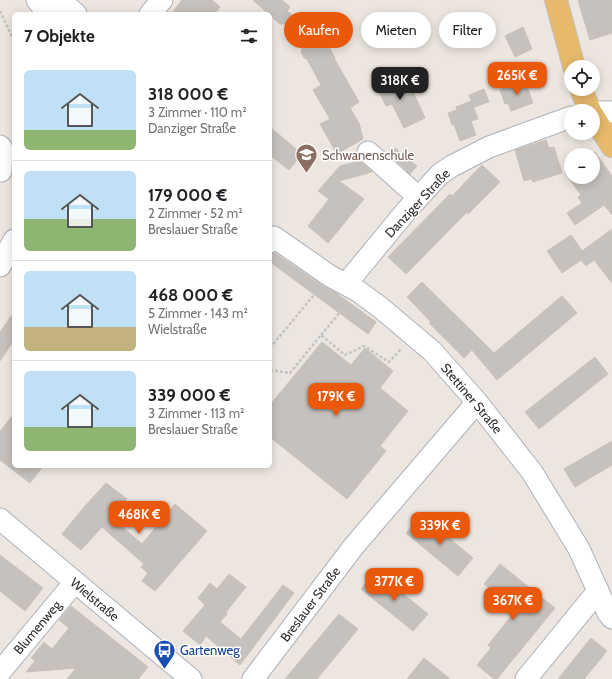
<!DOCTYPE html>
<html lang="de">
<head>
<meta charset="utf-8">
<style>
	body { margin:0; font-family:Cabin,sans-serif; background:#f2f2f2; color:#202124; height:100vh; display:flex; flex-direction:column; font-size:15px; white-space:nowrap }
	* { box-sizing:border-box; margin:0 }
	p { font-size:13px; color:#757577 }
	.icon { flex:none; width:22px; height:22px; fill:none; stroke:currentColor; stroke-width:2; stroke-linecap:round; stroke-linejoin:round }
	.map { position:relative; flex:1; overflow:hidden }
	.drawer { position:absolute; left:12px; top:12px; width:260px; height:456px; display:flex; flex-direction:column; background:#fff; border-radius:6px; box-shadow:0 2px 10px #0003 }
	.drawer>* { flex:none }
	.banner { position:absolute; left:284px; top:12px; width:268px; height:36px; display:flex; gap:8px }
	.fabs { position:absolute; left:564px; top:60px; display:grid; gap:8px }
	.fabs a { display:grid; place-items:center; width:36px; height:36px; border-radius:50%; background:#fff; box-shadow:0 2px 10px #0003; font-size:20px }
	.price { position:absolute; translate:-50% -34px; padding:0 9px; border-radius:8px; background:#ea580c; color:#fff; font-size:13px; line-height:26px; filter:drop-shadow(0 1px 2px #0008) }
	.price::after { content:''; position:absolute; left:50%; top:24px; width:12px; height:9px; margin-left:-6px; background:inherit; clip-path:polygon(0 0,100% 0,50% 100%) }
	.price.active { background:#222; color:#fff }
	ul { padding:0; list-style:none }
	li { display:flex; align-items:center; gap:12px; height:100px; padding:0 12px }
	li+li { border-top:1px solid #e0e0e0 }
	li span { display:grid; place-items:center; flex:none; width:112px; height:80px; border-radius:6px; color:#555 }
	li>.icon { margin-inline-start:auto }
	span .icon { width:48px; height:48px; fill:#fffc; stroke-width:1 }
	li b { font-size:17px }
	h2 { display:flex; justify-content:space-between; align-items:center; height:48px; padding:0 12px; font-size:17px }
	.pill { padding:0 14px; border-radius:18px; background:#fff; box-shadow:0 2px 10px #0003; font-size:14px; line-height:36px }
	.pill.active { background:#ea580c; color:#fff }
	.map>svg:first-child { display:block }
	.building { fill:#c6c1bc; stroke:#c9c1ba }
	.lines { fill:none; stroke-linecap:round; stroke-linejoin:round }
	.minor-casing { stroke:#adb0b8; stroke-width:23 }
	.major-casing { stroke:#c4c4c4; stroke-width:24 }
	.path { stroke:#c4c4c4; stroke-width:2.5; stroke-dasharray:3 2; stroke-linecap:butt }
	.minor { stroke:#fff; stroke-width:21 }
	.major { stroke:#e6b96c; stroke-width:22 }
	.labels { text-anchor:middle; stroke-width:3; stroke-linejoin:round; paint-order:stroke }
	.education-label { font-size:13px; fill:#785e54; stroke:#fff; text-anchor:start }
	.street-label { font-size:13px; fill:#2d2d2d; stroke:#fff }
	.transit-label { font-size:13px; fill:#164399; stroke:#fff; text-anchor:start }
</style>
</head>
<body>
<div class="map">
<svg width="612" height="679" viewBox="0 0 612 679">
	<rect width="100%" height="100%" fill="#ede6e0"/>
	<g class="building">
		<polygon points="182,0 212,0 220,7 214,14 171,14"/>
		<polygon points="253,0 282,0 290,7 287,11 292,15 285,24 280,24"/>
		<polygon points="578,0 612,0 612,33 590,40"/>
		<polygon points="318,26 335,58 334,58 359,102 350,108 359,123 363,139 337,154 320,124 330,119 313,90 321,85 307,59 304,58 301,52 302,49 296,38"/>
		<polygon points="523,27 532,49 515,57 505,36"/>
		<polygon points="396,73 407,95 413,92 425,118 404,128 392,104 386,106 375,84"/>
		<polygon points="525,81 533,103 511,111 508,103 505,104 500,90"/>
		<polygon points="484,89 489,102 474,107 469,95"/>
		<polygon points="471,101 478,119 471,121 476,135 460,141 454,124 452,125 448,113 457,110 456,107"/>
		<polygon points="270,127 302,154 289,170 270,155"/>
		<polygon points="546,140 549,148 554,147 562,173 533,182 532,179 524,181 515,150"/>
		<polygon points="395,148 417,166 410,174 390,155"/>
		<polygon points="595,152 612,176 612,215 604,205 575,225 567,213 582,203 578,197 581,195 565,173 571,169 571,177 593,177 593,155 590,155"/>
		<polygon points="360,161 372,172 339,181 364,199 328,243 308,226 329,199 318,191 340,166"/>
		<polygon points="482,165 500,182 468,214 467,212 406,274 388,257 450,194 452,196"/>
		<polygon points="612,229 612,283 594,260 586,266 581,260 562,273 547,251 571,235 582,251"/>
		<polygon points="275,253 323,286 336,293 376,322 368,334 270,262 270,254"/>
		<polygon points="422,282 494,353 562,296 577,313 497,380 472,350 464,358 429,323 431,322 407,297"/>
		<polygon points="14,312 14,340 0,361 0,332"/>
		<polygon points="322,342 351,365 365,348 393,371 380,388 408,411 380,446 386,451 347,499 270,437 270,405"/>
		<polygon points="595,357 608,374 539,429 525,412"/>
		<polygon points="14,414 14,466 43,466 30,483 0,460 0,431"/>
		<polygon points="612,441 612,465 575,487 564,469"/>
		<polygon points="106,483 127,499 111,517 142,544 175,504 207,531 155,591 142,581 148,573 141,567 144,564 102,527 81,550 62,534 85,506"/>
		<polygon points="421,515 473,558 458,576 406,533"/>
		<polygon points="0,555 43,588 25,611 0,591"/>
		<polygon points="500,564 555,608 497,679 494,679 477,665 491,648 488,645 517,609 484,584"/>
		<polygon points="376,572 428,614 413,631 361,589"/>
		<polygon points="229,574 246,587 226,612 227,614 220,622 241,639 283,585 294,593 240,665 206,636 200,645 183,631 205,605 198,598 210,583 217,589"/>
		<polygon points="71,606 148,667 138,679 67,679 76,668 26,672 35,661 31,658 44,642 52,649 69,628 59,620"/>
		<polygon points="339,614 358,629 317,679 285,679"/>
		<polygon points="591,638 607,651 584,679 558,679"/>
		<polygon points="424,658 450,679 407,679"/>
	</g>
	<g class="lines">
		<defs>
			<g id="minor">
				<polyline points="37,0 47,12 58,0"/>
				<polyline points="60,0 76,14"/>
				<polyline points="150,14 162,0"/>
				<polyline points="593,112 612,112"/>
				<polyline points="0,146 2,149 1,171"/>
				<polyline points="368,152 418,197"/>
				<polyline points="270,242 274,237 330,276 358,291 381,308 432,351 477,402 532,472 579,549 608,613 612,618"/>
				<polyline points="0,266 14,240"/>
				<polyline points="346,284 407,210 440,174 452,166 489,147 571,117"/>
				<polyline points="0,519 191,679"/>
				<polyline points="0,672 75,582"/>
				<polyline points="253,679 354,546 477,402"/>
				<polyline points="526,679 598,591"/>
			</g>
			<g id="major">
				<polyline points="556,0 574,67"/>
				<polyline points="581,89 590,111"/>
				<polyline points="593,116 612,146"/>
			</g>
		</defs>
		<use href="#minor" class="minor-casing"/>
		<use href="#major" class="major-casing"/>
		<g class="path">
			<polyline points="0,11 14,41"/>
			<polyline points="321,335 346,305"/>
			<polyline points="270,348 318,290"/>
			<polyline points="270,370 290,373 321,335 345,355 364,346 389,362 401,349"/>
		</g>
		<use href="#minor" class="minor"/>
		<use href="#major" class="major"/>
	</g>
	<defs>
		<symbol id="school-pin" viewBox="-11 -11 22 30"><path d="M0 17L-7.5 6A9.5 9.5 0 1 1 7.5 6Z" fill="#8d6e63" stroke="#fff"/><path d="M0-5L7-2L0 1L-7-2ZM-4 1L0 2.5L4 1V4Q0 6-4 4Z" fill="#fff"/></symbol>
		<symbol id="bus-pin" viewBox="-11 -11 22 30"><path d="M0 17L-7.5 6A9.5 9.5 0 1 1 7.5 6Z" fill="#1a4fb4" stroke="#fff"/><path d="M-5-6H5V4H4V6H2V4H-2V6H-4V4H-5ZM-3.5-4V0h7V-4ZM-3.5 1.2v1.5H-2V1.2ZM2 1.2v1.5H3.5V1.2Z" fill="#fff"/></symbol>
	</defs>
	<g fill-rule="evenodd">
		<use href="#school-pin" x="294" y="142" width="25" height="34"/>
		<use href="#bus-pin" x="152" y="638" width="25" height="34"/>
	</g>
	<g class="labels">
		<g class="education-label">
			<text x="322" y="160">Schwanenschule</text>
		</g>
		<g class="street-label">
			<text transform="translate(417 203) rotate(-47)" y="5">Danziger Straße</text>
			<text transform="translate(472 398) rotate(50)" y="5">Stettiner Straße</text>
			<text transform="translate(95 599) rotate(40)" y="5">Wielstraße</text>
			<text transform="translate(310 604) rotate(-53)" y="5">Breslauer Straße</text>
			<text transform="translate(37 627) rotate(-50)" y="5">Blumenweg</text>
		</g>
		<g class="transit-label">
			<text x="180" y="655">Gartenweg</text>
		</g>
	</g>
</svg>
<div class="fabs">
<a><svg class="icon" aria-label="locate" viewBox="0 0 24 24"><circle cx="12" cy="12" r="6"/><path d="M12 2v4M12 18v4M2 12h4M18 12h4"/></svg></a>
<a>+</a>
<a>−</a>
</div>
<b class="price" style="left:517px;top:96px">265K €</b>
<b class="price active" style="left:400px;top:101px">318K €</b>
<b class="price" style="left:336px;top:417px">179K €</b>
<b class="price" style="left:139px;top:535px">468K €</b>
<b class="price" style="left:440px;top:546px">339K €</b>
<b class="price" style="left:394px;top:602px">377K €</b>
<b class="price" style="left:513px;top:621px">367K €</b>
<div class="banner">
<a class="pill active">Kaufen</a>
<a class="pill">Mieten</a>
<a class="pill">Filter</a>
</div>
<section class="drawer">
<h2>7 Objekte<svg class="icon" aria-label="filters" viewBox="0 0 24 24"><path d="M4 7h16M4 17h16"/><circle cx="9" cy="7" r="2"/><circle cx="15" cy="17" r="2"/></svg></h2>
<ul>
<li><span style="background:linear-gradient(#bfe0f5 75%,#8fb573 0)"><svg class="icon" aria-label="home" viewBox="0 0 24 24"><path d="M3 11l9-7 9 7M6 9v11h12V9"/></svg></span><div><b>318 000 €</b><p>3 Zimmer · 110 m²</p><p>Danziger Straße</p></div></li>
<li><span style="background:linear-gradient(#bfe0f5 60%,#8fb573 0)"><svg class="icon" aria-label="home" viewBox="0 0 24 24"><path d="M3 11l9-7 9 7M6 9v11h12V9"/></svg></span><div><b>179 000 €</b><p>2 Zimmer · 52 m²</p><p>Breslauer Straße</p></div></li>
<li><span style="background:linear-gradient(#bfe0f5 70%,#c2b280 0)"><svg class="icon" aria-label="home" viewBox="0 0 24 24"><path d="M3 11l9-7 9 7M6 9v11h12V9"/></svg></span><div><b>468 000 €</b><p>5 Zimmer · 143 m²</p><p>Wielstraße</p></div></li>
<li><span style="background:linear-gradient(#bfe0f5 70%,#8fb573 0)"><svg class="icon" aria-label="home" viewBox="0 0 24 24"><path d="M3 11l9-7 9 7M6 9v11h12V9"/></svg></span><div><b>339 000 €</b><p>3 Zimmer · 113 m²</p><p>Breslauer Straße</p></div></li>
</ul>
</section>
</div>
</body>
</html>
